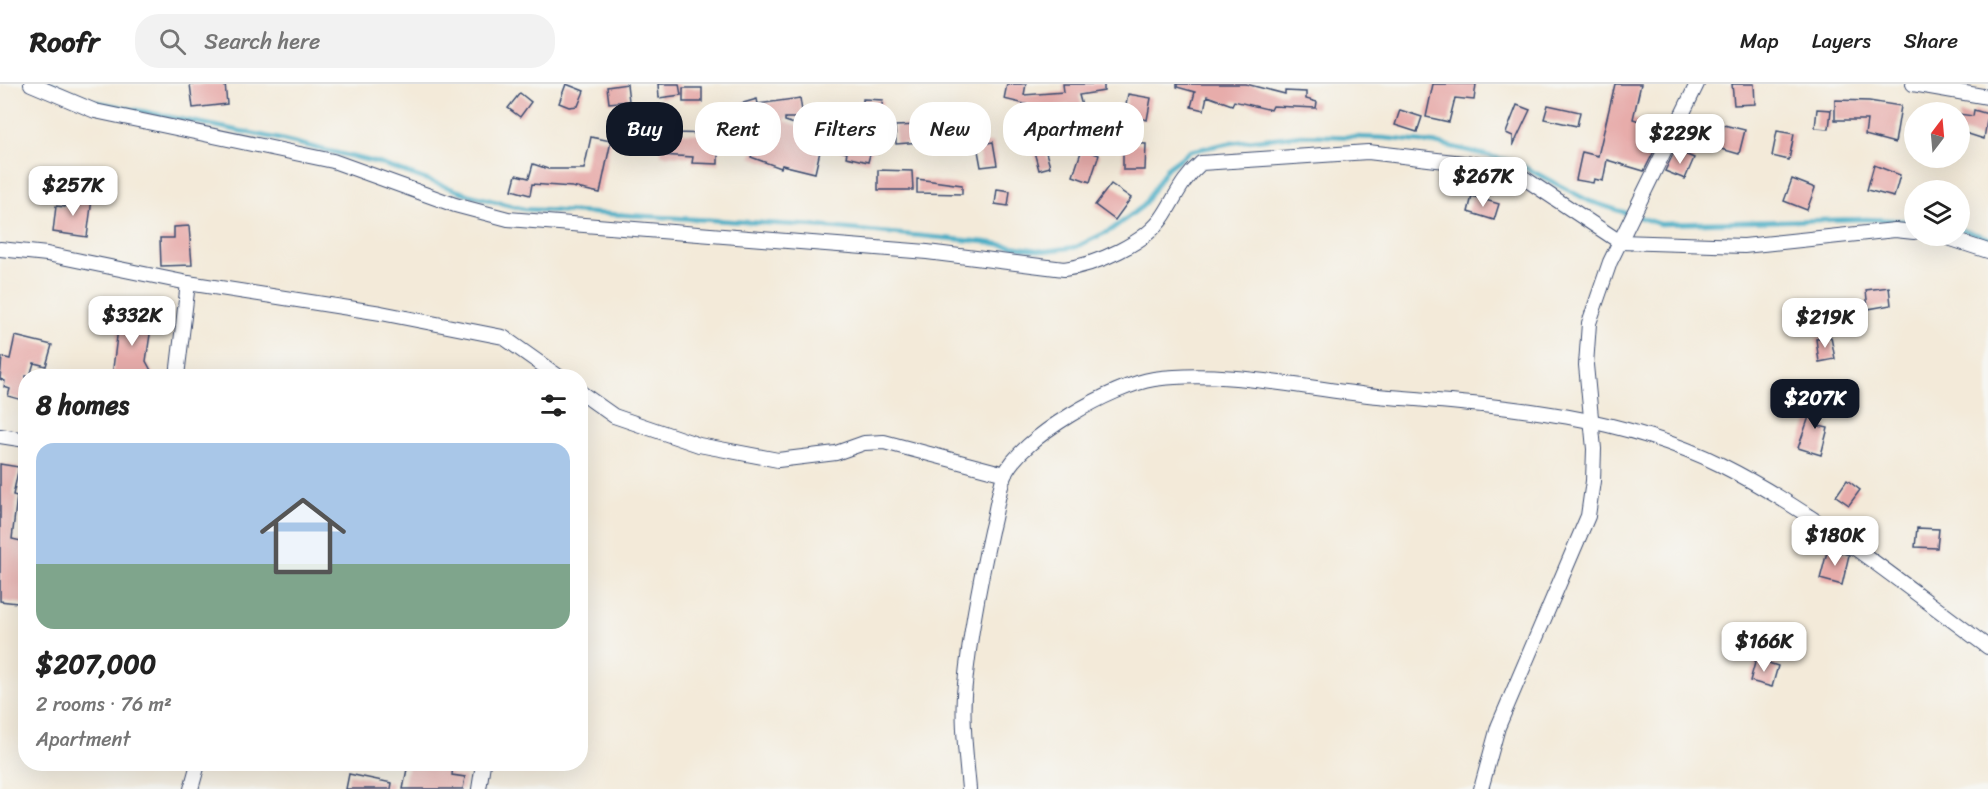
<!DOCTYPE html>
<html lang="en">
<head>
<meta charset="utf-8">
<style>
	body { margin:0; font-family:Sriracha,sans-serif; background:#f2f2f2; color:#222; height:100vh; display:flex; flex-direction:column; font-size:22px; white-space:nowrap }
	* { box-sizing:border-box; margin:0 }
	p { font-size:20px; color:#767676 }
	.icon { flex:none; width:33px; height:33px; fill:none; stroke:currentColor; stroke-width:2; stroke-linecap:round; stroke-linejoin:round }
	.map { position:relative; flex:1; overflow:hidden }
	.drawer { position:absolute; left:18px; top:285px; width:570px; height:402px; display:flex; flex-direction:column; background:#fff; border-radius:24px; box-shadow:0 6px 24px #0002 }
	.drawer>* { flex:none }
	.top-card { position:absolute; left:606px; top:18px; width:570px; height:54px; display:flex; gap:12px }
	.needle { width:39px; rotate:16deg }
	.buttons { position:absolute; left:1904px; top:18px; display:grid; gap:12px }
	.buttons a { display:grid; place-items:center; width:66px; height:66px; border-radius:50%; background:#fff; box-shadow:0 6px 24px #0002; font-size:30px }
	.price { position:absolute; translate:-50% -51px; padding:0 14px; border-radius:12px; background:#fff; color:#222; font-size:20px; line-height:39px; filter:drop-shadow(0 2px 3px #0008) }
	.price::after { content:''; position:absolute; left:50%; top:36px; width:18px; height:14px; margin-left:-9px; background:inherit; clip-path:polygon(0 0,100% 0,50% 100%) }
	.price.active { background:#111827; color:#fff }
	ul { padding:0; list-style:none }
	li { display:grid; align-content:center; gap:12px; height:318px; padding:0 18px }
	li+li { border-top:2px solid #e0e0e0 }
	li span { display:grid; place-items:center; height:186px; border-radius:18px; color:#555 }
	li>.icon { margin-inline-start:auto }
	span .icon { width:108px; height:108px; fill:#fffc; stroke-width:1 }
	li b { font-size:26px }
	h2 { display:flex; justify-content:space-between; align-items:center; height:72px; padding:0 18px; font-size:26px }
	.chip { padding:0 21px; border-radius:24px; background:#fff; box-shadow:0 6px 24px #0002; font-size:21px; line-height:54px }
	.chip.active { background:#111827; color:#fff }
	header { display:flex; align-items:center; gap:36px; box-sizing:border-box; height:84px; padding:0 30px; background:#fff; border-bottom:2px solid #e0e0e0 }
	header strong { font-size:28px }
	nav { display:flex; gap:33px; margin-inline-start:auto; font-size:21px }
	.search { width:420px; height:54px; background:#f2f2f2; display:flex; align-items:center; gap:15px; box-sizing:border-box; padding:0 21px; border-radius:24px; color:#767676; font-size:22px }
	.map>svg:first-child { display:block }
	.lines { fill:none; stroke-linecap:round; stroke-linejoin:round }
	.stream { stroke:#44acc4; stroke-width:4.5 }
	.building { fill:#e7acaa }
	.street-casing { stroke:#3b4b70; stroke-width:16 }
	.street { stroke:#fff; stroke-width:14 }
</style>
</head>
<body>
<header>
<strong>Roofr</strong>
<div class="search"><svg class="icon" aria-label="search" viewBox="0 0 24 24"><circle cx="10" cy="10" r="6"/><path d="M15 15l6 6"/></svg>Search here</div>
<nav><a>Map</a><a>Layers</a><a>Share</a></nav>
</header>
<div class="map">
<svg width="1988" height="705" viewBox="0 0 1988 705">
	<rect width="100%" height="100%" fill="#f6f6f2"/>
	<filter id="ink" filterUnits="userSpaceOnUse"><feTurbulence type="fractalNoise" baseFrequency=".0167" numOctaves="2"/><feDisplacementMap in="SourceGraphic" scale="12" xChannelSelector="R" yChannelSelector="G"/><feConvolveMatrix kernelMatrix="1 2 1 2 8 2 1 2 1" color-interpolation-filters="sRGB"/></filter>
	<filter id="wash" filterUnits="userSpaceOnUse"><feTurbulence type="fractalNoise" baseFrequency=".008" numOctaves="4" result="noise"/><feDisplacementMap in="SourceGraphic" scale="24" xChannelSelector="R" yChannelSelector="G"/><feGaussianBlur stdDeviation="1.35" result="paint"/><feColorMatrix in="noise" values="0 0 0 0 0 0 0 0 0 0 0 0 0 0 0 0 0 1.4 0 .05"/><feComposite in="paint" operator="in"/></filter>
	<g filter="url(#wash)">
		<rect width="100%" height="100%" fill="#f3ead9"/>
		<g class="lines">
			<g class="stream">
				<polyline points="50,0 92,17 275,54 379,79 470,111 524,125 815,142 985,158 1044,167 1076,163 1111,146 1143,122 1167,84 1190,67 1230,59 1301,51 1384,54 1440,60 1515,78 1589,117 1660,140 1866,135 1914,137"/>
				<polyline points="1959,145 1988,154"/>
			</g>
		</g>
		<g id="blocks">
			<g class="building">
				<polygon points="190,0 225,0 227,20 193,24"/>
				<polygon points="566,0 584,7 578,22 569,23 559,19"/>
				<polygon points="627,0 629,17 609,19 607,3"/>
				<polygon points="658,0 679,0 681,11 659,14"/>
				<polygon points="1007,0 1026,0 1024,11 1064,8 1063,0 1104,0 1104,7 1079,11 1088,44 1076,47 1069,21 1042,24 1004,15"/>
				<polygon points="1177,0 1246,0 1285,10 1285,7 1306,8 1306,15 1317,18 1316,24 1273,22 1271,26 1234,17 1232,21 1207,12 1204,26 1191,23 1195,8 1177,3"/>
				<polygon points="1433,0 1476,0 1474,16 1455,14 1449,38 1426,33"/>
				<polygon points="1615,0 1641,0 1633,35 1661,44 1658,59 1644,87 1607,76 1603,97 1594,95 1593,99 1576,96 1582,68 1598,72"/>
				<polygon points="1732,0 1754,0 1755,20 1734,21"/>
				<rect x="683" y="4" width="19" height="14"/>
				<polygon points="520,9 531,18 520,33 508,24"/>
				<polygon points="1128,10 1151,14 1147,36 1124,31"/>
				<polygon points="800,14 803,34 785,34 785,37 824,50 815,89 782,81 781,84 751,73 762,44 726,53 719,26 757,15 758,20"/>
				<polygon points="863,15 883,16 879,33 863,33"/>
				<polygon points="1835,16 1869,17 1901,22 1895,59 1865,51 1867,36 1835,36"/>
				<polygon points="1517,21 1530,26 1513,62 1513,52 1506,49"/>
				<polygon points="1548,21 1580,28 1577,42 1544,35"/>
				<polygon points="1817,25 1831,26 1829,45 1815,44"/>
				<polygon points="1400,26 1422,33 1417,48 1395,41"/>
				<polygon points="1974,26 1988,30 1984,55 1959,47 1959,30 1973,32"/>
				<polygon points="620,37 633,37 630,64 617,62"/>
				<polygon points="656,38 673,38 673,49 718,50 718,80 692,79 693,73 661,71 662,51 656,51"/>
				<polygon points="919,41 920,58 896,60 895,42"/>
				<polygon points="1724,41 1745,46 1739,70 1718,64"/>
				<polygon points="827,47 873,59 868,78 846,73 847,69 823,61"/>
				<polygon points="1777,47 1794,50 1789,76 1772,72"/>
				<polygon points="591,53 611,57 600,109 572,103 532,100 530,111 512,106 516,91 529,94 533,80 548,85 584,85"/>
				<polygon points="993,58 997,81 981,83 977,61"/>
				<polygon points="1123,59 1146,60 1145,86 1123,86"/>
				<polygon points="1044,61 1050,83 1039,86 1033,64"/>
				<polygon points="1082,65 1099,71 1090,98 1073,92"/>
				<polygon points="1675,66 1694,74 1685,95 1665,87"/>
				<polygon points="1874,81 1900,91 1894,113 1867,106"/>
				<polygon points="878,86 912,87 913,106 878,106"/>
				<polygon points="917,95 962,101 962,110 917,109"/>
				<polygon points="1792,95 1815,104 1807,126 1784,117"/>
				<polygon points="1111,100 1131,114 1115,136 1095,121"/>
				<polygon points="997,105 1010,107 1008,122 995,120"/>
				<polygon points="67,111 92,115 87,153 53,148 56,122 65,123"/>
				<polygon points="1472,112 1499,120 1494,136 1468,128"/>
				<polygon points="189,142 192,181 161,182 160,154 174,154 174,143"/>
				<polygon points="1889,203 1891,221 1868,225 1866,206"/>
				<polygon points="120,229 142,231 141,235 152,237 146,277 154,292 112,292"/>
				<polygon points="15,252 52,261 46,282 34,279 30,292 26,292 26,317 8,312 10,305 4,303 5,297 0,295 2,273 10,275"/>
				<polygon points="1831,253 1835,275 1819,278 1816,255"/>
				<polygon points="1816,313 1826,316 1819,342 1828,344 1821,371 1798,364"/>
				<polygon points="0,380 19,383 13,411 17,412 12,455 26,458 26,520 0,517"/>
				<polygon points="1847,396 1860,406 1849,421 1836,412"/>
				<polygon points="1917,444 1939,445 1937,464 1915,463"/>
				<polygon points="1828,464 1849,471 1842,501 1820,495"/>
				<polygon points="1756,575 1778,582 1772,603 1750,597"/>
				<polygon points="408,680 453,680 452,691 465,693 463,705 403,705"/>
				<polygon points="349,690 392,699 391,705 346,705"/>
			</g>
		</g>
	</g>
	<g filter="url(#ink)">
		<use href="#blocks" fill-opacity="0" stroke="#3b4b70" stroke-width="1.5"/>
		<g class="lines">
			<defs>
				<g id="street">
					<path d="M31,0l64,27 238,50 122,44 53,14 419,33 137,17c31,-4 83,-26 100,-54 14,-22 17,-34 37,-52l167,-11 112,13 41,11 99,66 124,4 151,-16 19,2"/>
					<polyline points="1913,0 1988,13"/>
					<polyline points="1942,152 1988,167"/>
					<polyline points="0,165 47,170 188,199 381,229 503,253 558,292"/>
					<polyline points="177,292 188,199"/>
					<polyline points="580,308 614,332 699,361 778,376 836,369 864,359 884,358 1005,390"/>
					<polyline points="0,352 26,356"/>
					<polyline points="191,705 198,680"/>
					<polyline points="479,705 483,680"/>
					<path d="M969,705c-3,-33 -8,-72 -4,-105 5,-51 15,-103 26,-153 5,-18 7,-38 13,-55 16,-39 110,-91 150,-97 73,-10 151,10 224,17 117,10 236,16 343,69 96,48 181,119 267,182"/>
					<polyline points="1481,705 1498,643 1588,432 1593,397 1594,365 1586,281 1589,239 1610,178 1697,0"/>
				</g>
			</defs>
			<use href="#street" class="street-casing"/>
			<use href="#street" class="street"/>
		</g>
	</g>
</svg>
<div class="buttons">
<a><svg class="needle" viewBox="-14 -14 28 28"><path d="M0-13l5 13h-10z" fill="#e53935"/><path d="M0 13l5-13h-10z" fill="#767676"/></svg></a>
<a><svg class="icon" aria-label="layers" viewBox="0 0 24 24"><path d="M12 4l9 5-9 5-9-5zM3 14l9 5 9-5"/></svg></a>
</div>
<b class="price" style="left:1680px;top:81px">$229K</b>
<b class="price" style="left:1483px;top:124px">$267K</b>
<b class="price" style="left:73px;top:133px">$257K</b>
<b class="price" style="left:132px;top:263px">$332K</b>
<b class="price" style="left:1825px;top:265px">$219K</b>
<b class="price active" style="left:1815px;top:346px">$207K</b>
<b class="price" style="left:1835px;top:483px">$180K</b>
<b class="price" style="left:1764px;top:589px">$166K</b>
<div class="top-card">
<a class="chip active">Buy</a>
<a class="chip">Rent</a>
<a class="chip">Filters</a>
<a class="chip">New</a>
<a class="chip">Apartment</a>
</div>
<section class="drawer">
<h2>8 homes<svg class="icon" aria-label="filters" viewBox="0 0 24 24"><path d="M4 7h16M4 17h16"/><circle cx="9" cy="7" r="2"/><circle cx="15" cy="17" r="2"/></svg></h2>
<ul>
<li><span style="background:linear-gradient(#a9c7e8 65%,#7fa58c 0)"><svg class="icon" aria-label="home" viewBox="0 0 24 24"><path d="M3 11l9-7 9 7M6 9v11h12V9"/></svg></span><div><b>$207,000</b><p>2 rooms · 76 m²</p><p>Apartment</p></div></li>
</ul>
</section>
</div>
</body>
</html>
